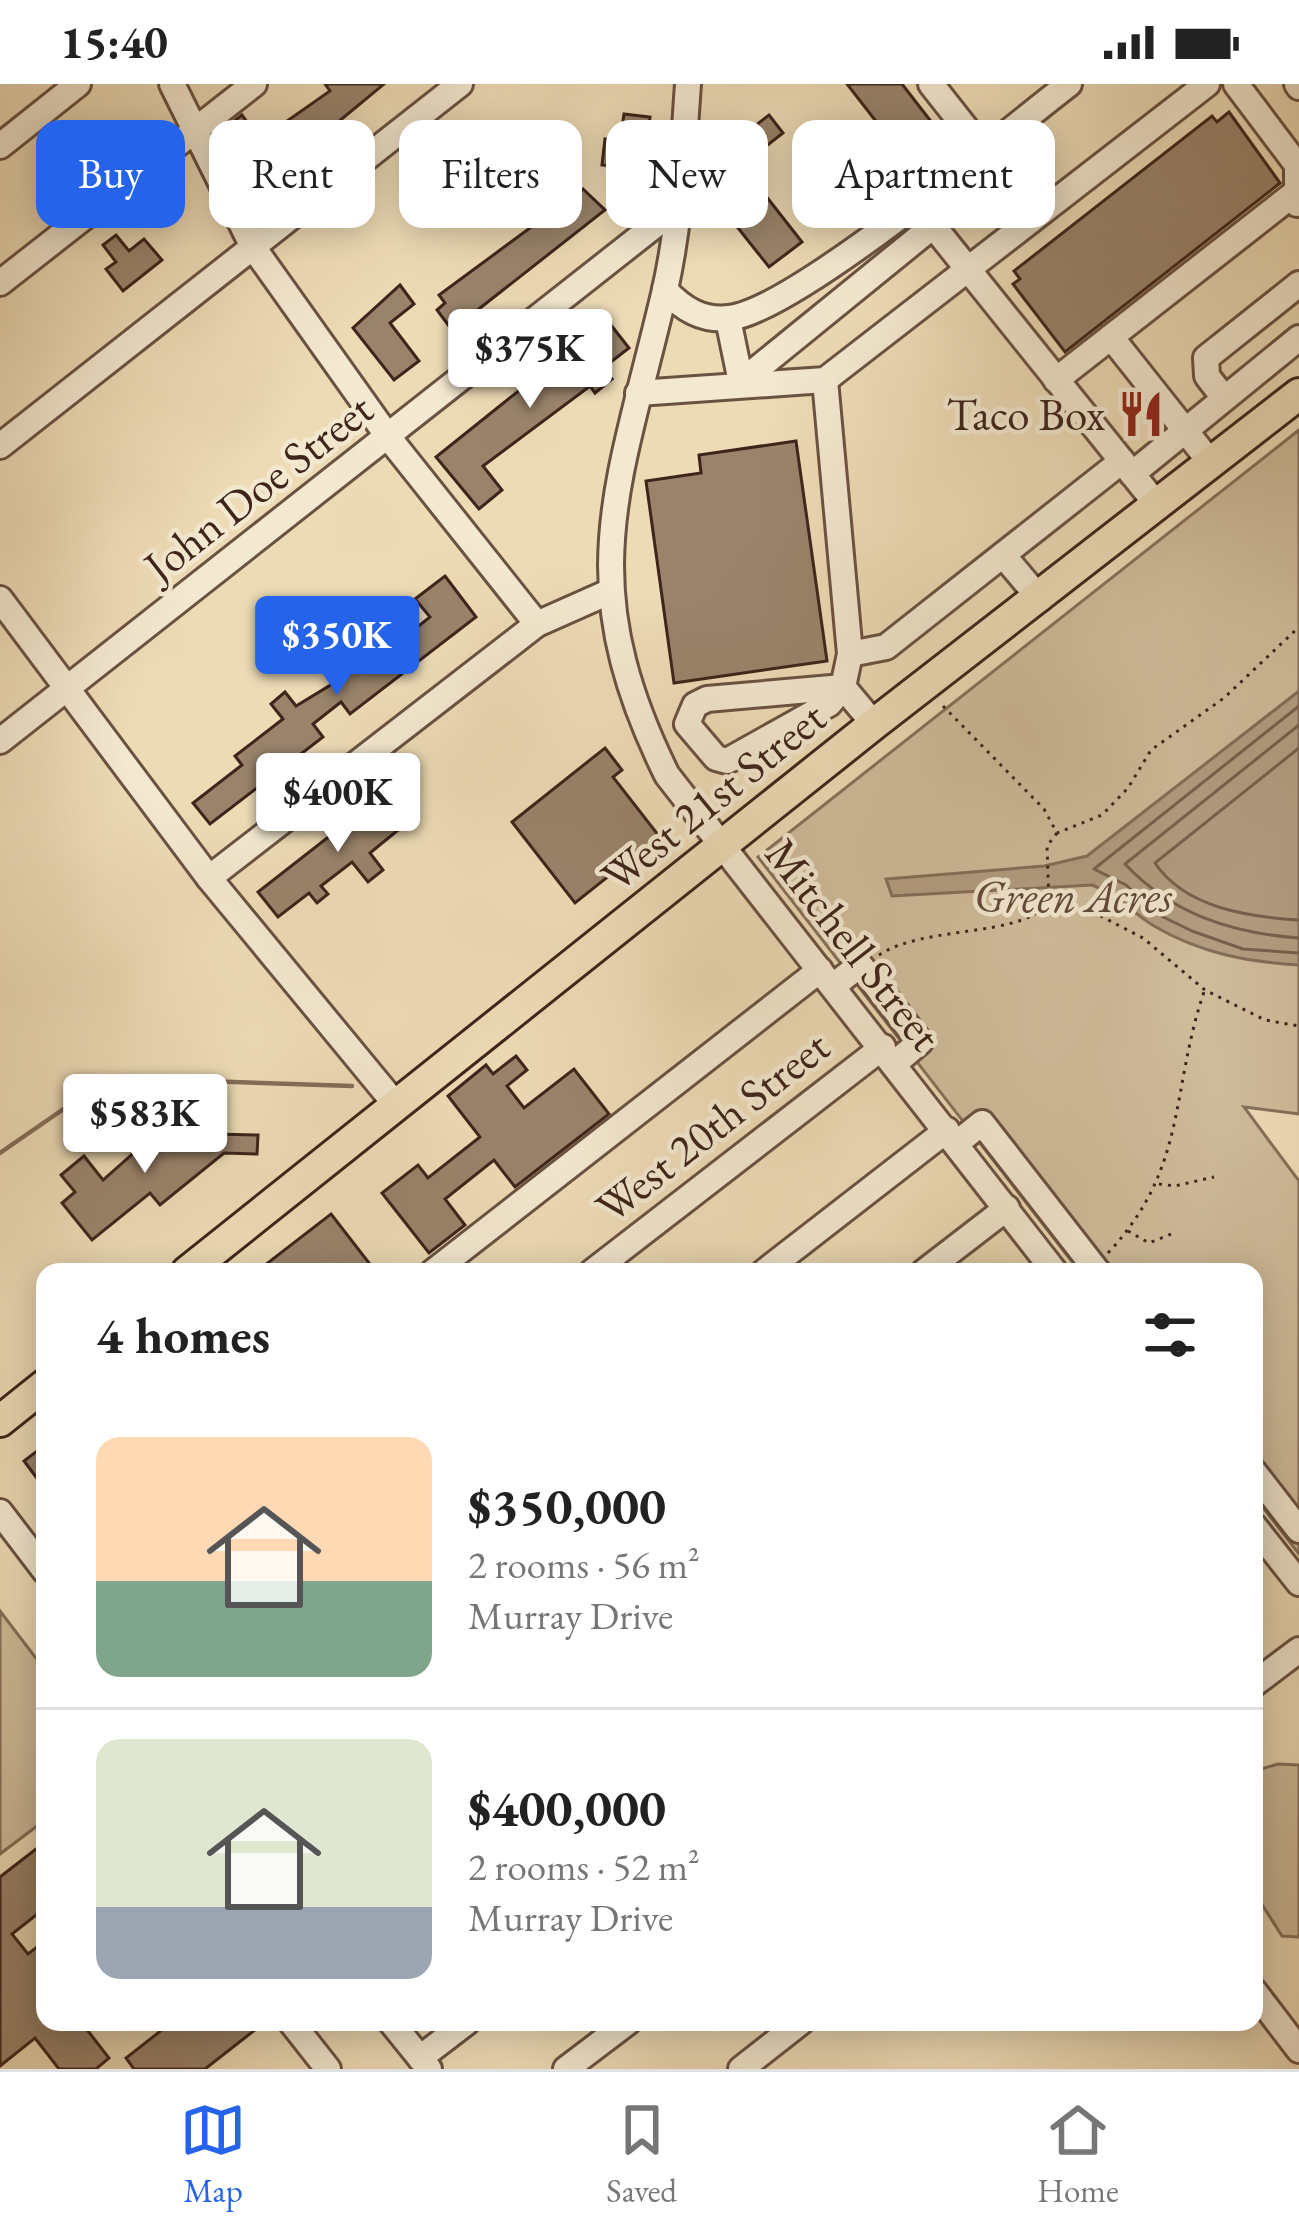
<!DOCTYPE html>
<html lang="en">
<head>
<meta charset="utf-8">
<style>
	body { margin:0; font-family:"EB Garamond",serif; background:#f6f6f6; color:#222; height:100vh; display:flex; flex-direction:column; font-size:45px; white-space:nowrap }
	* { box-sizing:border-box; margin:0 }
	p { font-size:39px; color:#767676 }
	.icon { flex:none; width:66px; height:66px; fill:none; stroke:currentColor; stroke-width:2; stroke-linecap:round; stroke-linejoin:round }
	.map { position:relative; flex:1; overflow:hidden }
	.panel { position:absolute; left:36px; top:1179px; width:1227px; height:768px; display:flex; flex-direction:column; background:#fff; border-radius:24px; box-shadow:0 6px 30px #0003 }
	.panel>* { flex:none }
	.hud { position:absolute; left:36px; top:36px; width:1227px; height:108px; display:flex; gap:24px }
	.price { position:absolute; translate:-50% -102px; padding:0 27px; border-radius:12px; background:#fff; color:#222; font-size:39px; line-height:78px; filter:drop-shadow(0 3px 6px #0008) }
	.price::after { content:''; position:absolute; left:50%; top:72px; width:36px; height:27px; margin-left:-18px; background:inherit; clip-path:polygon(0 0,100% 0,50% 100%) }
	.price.selected { background:#2563eb; color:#fff }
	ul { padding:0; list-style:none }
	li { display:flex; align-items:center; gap:36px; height:300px; padding:0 60px }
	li+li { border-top:3px solid #e0e0e0 }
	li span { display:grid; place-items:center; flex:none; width:336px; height:240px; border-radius:24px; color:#555 }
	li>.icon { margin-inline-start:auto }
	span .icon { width:144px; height:144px; fill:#fffc; stroke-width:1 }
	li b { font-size:51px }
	h2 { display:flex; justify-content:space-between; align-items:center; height:144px; padding:0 60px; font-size:51px }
	.tag { padding:0 42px; border-radius:24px; background:#fff; box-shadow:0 6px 30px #0003; font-size:42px; line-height:108px }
	.tag.selected { background:#2563eb; color:#fff }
	.status { display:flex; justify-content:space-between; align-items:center; height:84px; padding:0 60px; background:#fff; direction:ltr }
	.status svg { height:33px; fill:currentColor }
	.menu { display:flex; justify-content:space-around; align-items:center; height:168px; border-top:3px solid #e0e0e0; background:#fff; font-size:33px; color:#767676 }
	.menu a { display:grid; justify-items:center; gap:6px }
	.menu .selected { color:#2563eb }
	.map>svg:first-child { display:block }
	.green { fill:#cfbc9b; stroke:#86705a; stroke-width:3 }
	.water { fill:#b29d81; stroke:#846d58; stroke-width:3 }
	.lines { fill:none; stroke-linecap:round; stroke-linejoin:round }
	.shore { stroke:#78604e; stroke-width:3 }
	.stream { stroke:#846d58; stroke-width:4.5 }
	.building { fill:#99836b; stroke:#3e241a; stroke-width:3 }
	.minor-casing { stroke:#6a5241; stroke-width:30 }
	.major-casing { stroke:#3e241a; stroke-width:36 }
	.path { stroke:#3e241a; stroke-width:3; stroke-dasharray:3 6; stroke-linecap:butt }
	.minor { stroke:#f3e8d0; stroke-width:24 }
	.major { stroke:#eddbb6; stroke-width:30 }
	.labels { text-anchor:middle; stroke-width:9; stroke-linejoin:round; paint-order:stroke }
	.poi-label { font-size:45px; fill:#3e241a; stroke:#f3e8d0; text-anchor:end }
	.street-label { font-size:45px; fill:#3e241a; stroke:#f3e8d0 }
	.park-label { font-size:45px; font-style:italic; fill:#624a3a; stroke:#f3e8d0 }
</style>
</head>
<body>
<div class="status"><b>15:40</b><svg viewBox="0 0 49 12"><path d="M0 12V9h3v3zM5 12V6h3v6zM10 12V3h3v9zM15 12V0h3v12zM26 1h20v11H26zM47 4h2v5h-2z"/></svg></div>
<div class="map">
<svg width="1299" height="1985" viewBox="0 0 1299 1985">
	<rect width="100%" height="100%" fill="#eddbb6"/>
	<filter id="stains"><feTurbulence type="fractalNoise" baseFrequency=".00167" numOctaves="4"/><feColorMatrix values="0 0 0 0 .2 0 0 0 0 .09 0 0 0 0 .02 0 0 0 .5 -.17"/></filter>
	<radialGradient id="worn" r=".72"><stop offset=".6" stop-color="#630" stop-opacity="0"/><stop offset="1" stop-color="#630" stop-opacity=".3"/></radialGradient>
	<g class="green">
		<polygon points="1299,346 1299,1030 1244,1023 1299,1097 1299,1470 1254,1412 1254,1188 1080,1188 758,773"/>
		<polygon points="0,1527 45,1586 45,1736 0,1770"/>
		<polygon points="1278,1680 1299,1681 1299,1853 1282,1852 1254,1808 1254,1687"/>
	</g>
	<path class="water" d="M1299,607v274c-52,-3 -99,-12 -145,-39 -23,-14 -35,-31 -62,-41l-200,11 -6,-17 158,-13 43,-10z"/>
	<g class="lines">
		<g class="shore">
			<polyline points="1299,622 1094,785 1126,801 1157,830 1192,847 1243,865 1299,869"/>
			<path d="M1299,641l-174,139c47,50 106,69 174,74"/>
			<path d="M1299,664l-144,115c30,45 94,54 144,57"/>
		</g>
		<polyline class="stream" points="0,1069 65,1024 141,995 352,1002"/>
	</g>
	<g class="building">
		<polygon points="325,0 384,0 314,58 310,52 255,93 221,47 242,31 260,56 330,7"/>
		<polygon points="847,0 902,0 940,49 876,98 853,69 882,45"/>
		<polygon points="1229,28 1280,99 1065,268 1013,200 1020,195 1014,187 1212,32 1217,38"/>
		<polygon points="624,30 650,33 641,102 618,99 620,83 602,81 605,55 620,57"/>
		<polygon points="769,31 783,49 747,77 733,59"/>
		<polygon points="744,84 802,158 769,183 711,110"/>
		<polygon points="583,105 605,126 452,246 437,226 445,219 439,211"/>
		<polygon points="116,151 129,167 144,155 162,176 123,207 106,185 116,178 103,161"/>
		<polygon points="400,201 414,220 390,239 419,277 394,296 353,244"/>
		<polygon points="607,236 629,264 603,284 612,295 595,309 590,302 483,382 502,406 479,425 436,373"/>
		<polygon points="796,357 827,577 674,599 646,397 701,389 699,371"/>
		<polygon points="445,492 476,533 350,630 341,618 313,640 323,653 210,740 193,719 242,681 235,672 283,635 271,620 285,608 296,622 347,591 331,571 352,554 372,579 430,533 415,515"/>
		<polygon points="605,664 622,686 613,693 659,752 575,819 512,738"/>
		<polygon points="391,704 409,726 397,735 403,742 370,769 383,786 368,798 352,778 321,802 328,810 317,819 309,809 278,833 258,808"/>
		<polygon points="516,972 527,986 507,1002 524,1024 574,985 609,1030 515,1103 494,1076 445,1115 465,1141 429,1169 382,1109 418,1081 428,1094 480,1053 448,1012 486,981 493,990"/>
		<polygon points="163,1043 175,1058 189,1047 200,1061 214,1050 258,1051 257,1070 224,1069 160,1121 150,1109 92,1156 62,1119 75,1108 61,1091 84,1072 103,1096"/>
		<polygon points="331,1130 376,1188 256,1188"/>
		<polygon points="45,1361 45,1405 24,1377"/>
		<polygon points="45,1758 45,1824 12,1850 28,1870 45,1857 45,1938 81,1938 109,1974 96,1985 59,1985 35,1954 0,1982 0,1793"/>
		<polygon points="172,1938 265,1938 205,1985 134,1985 126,1974"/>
	</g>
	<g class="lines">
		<defs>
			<g id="minor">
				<polyline points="172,0 253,163 389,354 537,540"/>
				<path d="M688,0c-5,70 -8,142 -24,210 -46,195 -93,287 3,481l388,497"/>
				<polyline points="931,0 983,66"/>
				<polyline points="1236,0 1297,81 1297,120"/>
				<polyline points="1297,0 1299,3"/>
				<polyline points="0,62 78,0"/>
				<polyline points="914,118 1158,422"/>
				<polyline points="0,199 254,0"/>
				<path d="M665,206c18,19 37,31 64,28 66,-7 277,-186 340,-234"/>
				<polyline points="728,235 741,298 933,142"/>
				<polyline points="1111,253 1211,379"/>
				<polyline points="825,296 850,570 843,603 829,620 727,677 716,674 687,640 695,621 707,615 843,603 874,640"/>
				<polyline points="1056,296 1295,109"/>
				<polyline points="638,309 825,296 1207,0"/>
				<polyline points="1224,314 1207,292 1206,274 1299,200"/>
				<polyline points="0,362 460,0"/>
				<polyline points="1132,390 1299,254"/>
				<polyline points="1003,471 1040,515"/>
				<polyline points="0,515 209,794 397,1022"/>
				<polyline points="850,570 886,563 1122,377"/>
				<polyline points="0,657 678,123"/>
				<polyline points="209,794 537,540 609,508"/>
				<polyline points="833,902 860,881 920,958 895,979"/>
				<polyline points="957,1059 982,1039 1098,1188"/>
				<polyline points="433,1188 820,886"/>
				<polyline points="592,1188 883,963"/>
				<polyline points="764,1188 947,1046"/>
				<polyline points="924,1188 1007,1124"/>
				<polyline points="1254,1388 1299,1446"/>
				<polyline points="0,1428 45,1487"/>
				<polyline points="1254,1442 1299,1499"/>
				<polyline points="1254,1600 1299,1566"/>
				<polyline points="1254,1907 1299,1966"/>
				<polyline points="291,1938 328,1985"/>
				<polyline points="391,1938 429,1985"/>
				<polyline points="420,1974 467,1938"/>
				<polyline points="566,1985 628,1938"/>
				<polyline points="741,1985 801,1938"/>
			</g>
			<g id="major">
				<polyline points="187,1188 874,640 1299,310"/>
				<polyline points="0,1337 45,1301"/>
			</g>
		</defs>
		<use href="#minor" class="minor-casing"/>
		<use href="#major" class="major-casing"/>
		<g class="path">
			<polyline points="943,622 1044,725 1057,749 1102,731 1128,704 1151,666 1224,614 1299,543"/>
			<polyline points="1057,749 1047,762 1049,818 1087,825 1143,854 1205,906 1265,936 1299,942"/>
			<path d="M879,871c45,-30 139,-17 169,-51"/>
			<polyline points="1159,1100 1175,1102 1214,1093"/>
			<polyline points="1128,1147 1149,1159 1176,1148"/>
			<path d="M1108,1169c80,-86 62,-161 96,-261"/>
		</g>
		<use href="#minor" class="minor"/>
		<use href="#major" class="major"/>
	</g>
	<defs>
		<symbol id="restaurant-bare" viewBox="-9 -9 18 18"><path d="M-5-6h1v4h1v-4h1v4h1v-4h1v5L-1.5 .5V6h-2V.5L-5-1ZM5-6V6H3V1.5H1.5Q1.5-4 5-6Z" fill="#8f2418" stroke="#f3e8d0" stroke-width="2.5" paint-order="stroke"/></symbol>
	</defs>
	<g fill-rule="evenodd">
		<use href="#restaurant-bare" x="1108" y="297" width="66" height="66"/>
	</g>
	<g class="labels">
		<g class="poi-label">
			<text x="1105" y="346">Taco Box</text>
		</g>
		<g class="street-label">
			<text transform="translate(258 403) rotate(-38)" y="16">John Doe Street</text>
			<text transform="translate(713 712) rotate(-39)" y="16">West 21st Street</text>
			<text transform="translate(854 860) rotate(52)" y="16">Mitchell Street</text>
			<text transform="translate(712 1042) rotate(-38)" y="16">West 20th Street</text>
		</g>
		<g class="park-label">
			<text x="1073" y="828">Green Acres</text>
		</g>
	</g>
	<rect width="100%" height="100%" filter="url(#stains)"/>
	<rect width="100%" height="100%" fill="url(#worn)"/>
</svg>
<b class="price" style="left:530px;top:327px">$375K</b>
<b class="price selected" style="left:337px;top:614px">$350K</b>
<b class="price" style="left:338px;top:771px">$400K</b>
<b class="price" style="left:145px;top:1092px">$583K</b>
<div class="hud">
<a class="tag selected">Buy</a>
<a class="tag">Rent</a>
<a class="tag">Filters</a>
<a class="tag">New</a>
<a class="tag">Apartment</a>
</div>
<section class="panel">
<h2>4 homes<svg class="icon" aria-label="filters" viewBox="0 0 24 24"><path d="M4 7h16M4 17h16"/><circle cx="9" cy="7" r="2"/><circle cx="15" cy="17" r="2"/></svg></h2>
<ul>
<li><span style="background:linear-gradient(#ffd9b3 60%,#7fa58c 0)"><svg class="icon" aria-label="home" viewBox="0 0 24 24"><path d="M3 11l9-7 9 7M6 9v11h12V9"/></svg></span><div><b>$350,000</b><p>2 rooms · 56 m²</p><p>Murray Drive</p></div></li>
<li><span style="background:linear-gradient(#dfe7d0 70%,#9aa5b1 0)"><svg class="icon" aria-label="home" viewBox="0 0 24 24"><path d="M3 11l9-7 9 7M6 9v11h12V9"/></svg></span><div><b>$400,000</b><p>2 rooms · 52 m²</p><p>Murray Drive</p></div></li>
</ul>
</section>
</div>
<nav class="menu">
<a class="selected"><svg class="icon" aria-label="map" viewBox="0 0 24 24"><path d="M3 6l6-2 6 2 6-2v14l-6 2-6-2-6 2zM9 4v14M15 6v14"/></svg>Map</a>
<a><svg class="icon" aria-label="saved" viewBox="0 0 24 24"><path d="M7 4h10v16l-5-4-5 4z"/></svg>Saved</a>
<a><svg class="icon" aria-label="home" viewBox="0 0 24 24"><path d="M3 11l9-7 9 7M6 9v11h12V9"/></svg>Home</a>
</nav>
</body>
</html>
